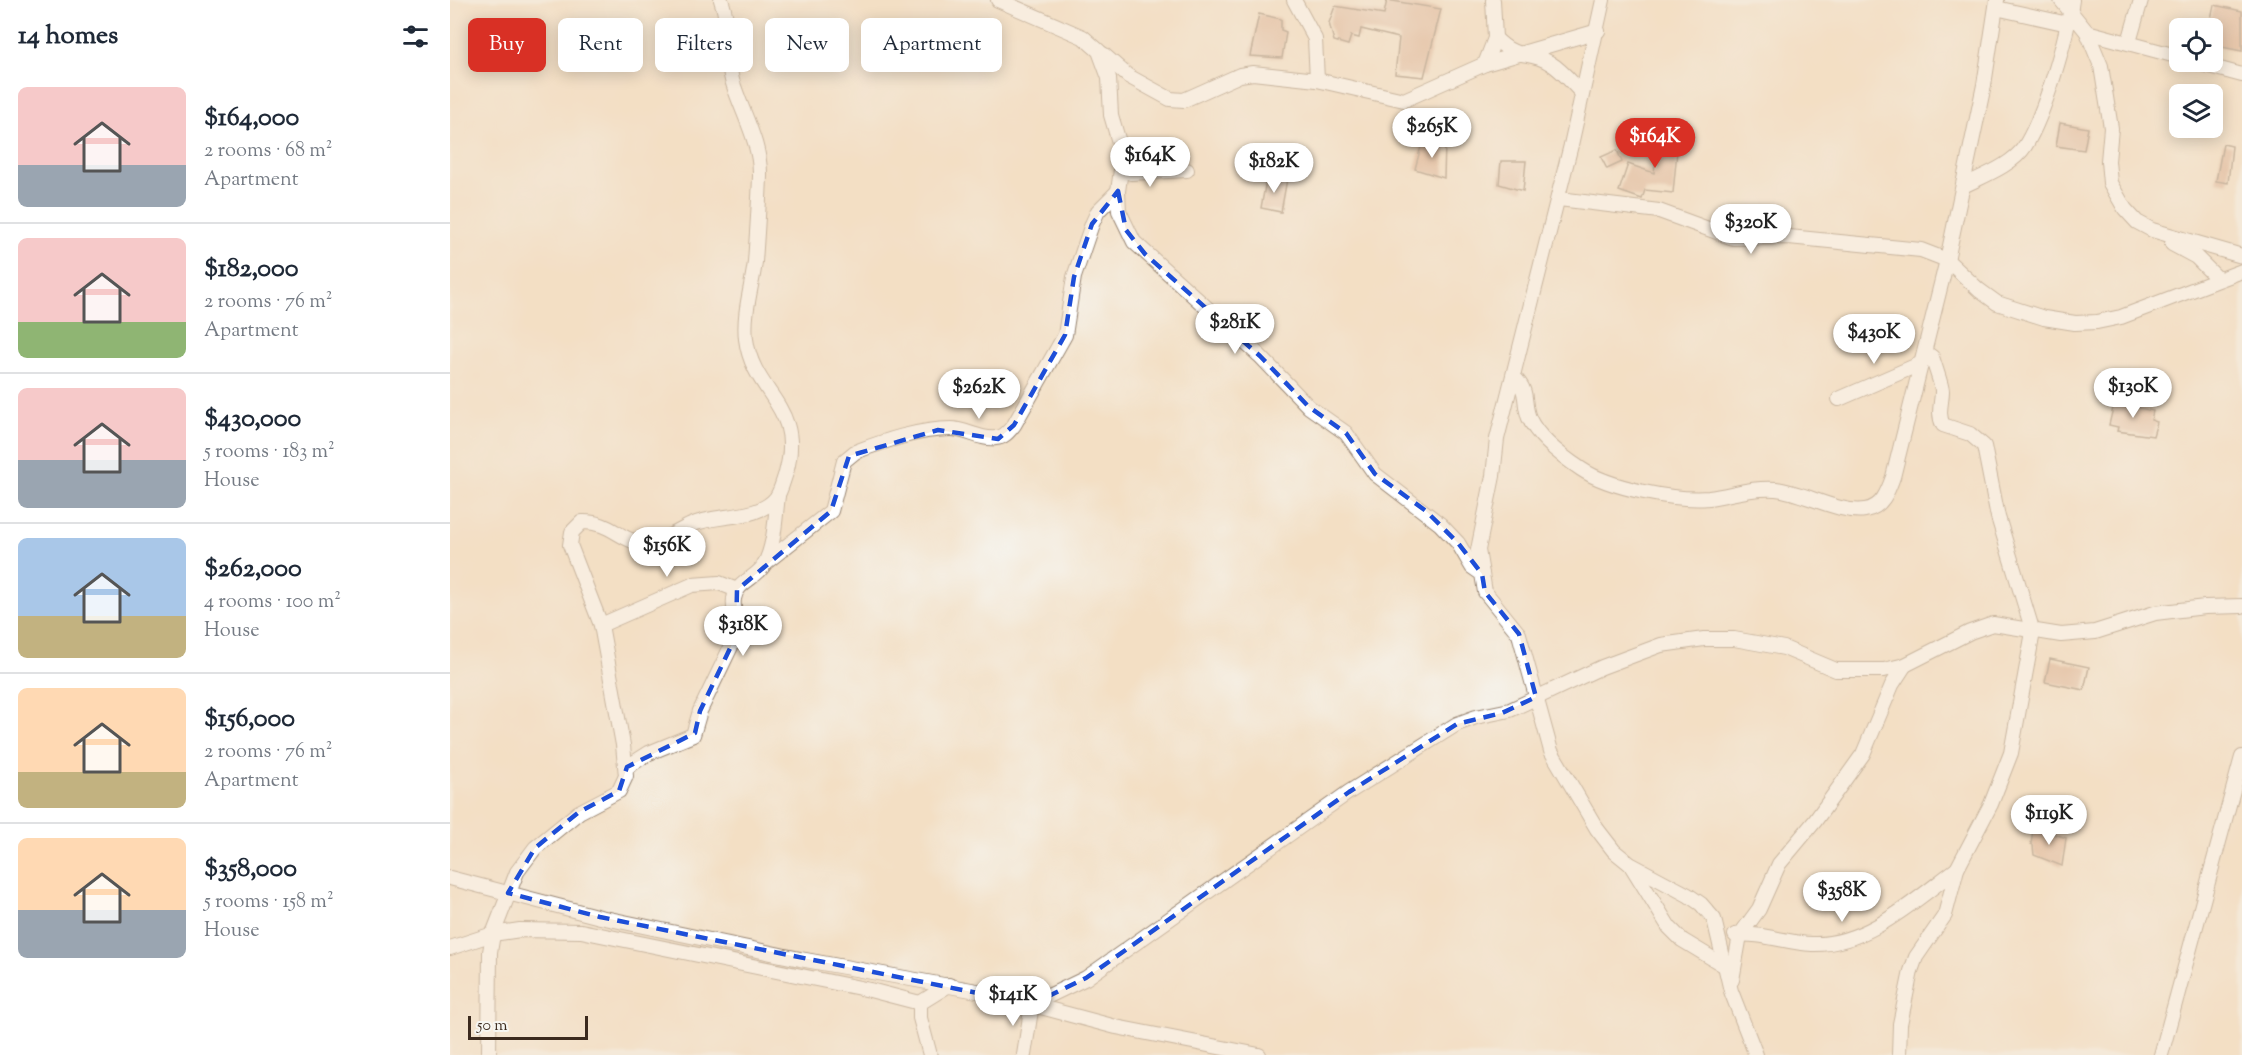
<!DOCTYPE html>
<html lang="en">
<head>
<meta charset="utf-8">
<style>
	body { margin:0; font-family:"Sorts Mill Goudy",serif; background:#f6f6f7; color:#1f2937; height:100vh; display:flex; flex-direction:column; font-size:22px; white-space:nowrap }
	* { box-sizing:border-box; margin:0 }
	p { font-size:20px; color:#747a83 }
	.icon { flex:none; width:33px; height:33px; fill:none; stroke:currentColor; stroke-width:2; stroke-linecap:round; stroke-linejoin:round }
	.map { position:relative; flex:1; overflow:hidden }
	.panel { display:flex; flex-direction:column; background:#fff; width:450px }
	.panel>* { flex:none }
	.hud { position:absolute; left:18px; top:18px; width:570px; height:54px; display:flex; gap:12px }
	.buttons { position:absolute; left:1719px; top:18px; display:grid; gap:12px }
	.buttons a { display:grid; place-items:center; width:54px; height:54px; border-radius:9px; background:#fff; box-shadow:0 3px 15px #0003; font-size:30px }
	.scale { position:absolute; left:18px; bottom:15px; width:120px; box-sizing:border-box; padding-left:6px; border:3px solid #3b2a1e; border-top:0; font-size:16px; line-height:21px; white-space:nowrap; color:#3b2a1e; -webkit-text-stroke:4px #f6f6f2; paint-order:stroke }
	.price { position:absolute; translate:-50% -51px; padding:0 14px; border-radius:21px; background:#fff; color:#222; font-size:20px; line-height:39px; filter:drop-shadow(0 2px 3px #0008) }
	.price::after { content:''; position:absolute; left:50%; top:36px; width:18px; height:14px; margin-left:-9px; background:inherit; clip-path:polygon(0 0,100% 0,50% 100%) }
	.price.active { background:#d93025; color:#fff }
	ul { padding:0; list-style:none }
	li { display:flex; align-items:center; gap:18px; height:150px; padding:0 18px }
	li+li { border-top:2px solid #e0e1e3 }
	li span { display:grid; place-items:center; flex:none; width:168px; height:120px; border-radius:9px; color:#555 }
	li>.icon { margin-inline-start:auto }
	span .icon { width:72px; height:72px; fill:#fffc; stroke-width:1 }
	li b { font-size:26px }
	h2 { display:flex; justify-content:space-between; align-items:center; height:72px; padding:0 18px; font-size:26px }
	.chip { padding:0 21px; border-radius:9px; background:#fff; box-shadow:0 3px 15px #0003; font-size:21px; line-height:54px }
	.chip.active { background:#d93025; color:#fff }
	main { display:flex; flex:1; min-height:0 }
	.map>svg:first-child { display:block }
	.building { fill:#d7a88a }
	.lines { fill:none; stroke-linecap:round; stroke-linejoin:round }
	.minor-casing { stroke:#978471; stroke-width:16 }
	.minor { stroke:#fff; stroke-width:14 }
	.marked { fill:none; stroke:#1d4ed8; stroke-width:4.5; stroke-dasharray:12 8; stroke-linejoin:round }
</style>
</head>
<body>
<main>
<section class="panel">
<h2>14 homes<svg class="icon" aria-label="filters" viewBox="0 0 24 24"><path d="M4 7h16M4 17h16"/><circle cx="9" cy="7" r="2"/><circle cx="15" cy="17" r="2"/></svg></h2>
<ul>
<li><span style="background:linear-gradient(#f6c9c9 65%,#9aa5b1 0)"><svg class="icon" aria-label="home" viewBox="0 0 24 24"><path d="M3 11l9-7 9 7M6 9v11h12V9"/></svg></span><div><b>$164,000</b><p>2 rooms · 68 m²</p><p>Apartment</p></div></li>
<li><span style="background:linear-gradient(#f6c9c9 70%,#8fb573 0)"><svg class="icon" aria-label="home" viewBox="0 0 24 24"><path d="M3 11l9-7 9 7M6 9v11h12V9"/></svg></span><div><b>$182,000</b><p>2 rooms · 76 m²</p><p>Apartment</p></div></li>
<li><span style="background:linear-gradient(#f6c9c9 60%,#9aa5b1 0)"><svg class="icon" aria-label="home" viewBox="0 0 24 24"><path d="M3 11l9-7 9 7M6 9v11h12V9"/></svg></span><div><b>$430,000</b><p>5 rooms · 183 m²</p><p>House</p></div></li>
<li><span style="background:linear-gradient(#a9c7e8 65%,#c2b280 0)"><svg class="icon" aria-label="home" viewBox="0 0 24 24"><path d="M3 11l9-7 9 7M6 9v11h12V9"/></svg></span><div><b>$262,000</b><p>4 rooms · 100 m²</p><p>House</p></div></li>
<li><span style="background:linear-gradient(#ffd9b3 70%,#c2b280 0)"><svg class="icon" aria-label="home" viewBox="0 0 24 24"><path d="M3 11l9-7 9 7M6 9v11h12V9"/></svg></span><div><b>$156,000</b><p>2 rooms · 76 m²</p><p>Apartment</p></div></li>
<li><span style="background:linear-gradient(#ffd9b3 60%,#9aa5b1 0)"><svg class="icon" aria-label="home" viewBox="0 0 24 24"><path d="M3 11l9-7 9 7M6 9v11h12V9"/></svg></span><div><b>$358,000</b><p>5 rooms · 158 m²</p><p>House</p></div></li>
</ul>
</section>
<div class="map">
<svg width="1792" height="1055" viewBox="0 0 1792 1055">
	<rect width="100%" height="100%" fill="#f6f6f2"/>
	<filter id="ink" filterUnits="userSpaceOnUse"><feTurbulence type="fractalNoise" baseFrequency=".0167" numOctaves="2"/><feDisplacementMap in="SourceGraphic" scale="12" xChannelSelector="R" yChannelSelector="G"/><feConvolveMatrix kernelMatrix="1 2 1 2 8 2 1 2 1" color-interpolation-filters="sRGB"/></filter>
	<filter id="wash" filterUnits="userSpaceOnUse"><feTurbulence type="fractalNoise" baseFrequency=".008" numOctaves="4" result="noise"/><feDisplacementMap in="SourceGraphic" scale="24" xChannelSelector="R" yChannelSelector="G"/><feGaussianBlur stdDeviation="1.35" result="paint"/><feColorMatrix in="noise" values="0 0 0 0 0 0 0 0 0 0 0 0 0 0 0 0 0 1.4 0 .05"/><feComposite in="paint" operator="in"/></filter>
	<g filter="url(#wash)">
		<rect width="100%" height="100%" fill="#f3dfc4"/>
		<g id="blocks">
			<g class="building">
				<polygon points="937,0 991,9 974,77 945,74 949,38 911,29 909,38 901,36 898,45 884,41 879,23 885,6 934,14"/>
				<polygon points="1764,5 1792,11 1792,51 1762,45 1762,28 1759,28"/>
				<polygon points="809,14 831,19 831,30 836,32 832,58 800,56"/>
				<polygon points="1610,123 1638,128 1634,150 1606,146"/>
				<polygon points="1209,128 1229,130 1223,193 1195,190 1192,199 1169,191 1178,164 1204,173"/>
				<polygon points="972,143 995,144 994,178 965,169"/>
				<polygon points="1773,144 1782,146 1778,183 1766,181"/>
				<polygon points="1167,150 1172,162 1157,169 1151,157"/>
				<polygon points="1051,161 1076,161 1073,191 1049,184"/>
				<polygon points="817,175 837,179 831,212 811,208"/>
				<polygon points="1674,398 1687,401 1685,407 1703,411 1701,420 1707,422 1703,436 1667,431 1668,427 1659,425 1664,404 1672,406"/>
				<polygon points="1600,659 1639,667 1634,690 1595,682"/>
				<polygon points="1590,829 1616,838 1612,866 1584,855 1583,845 1581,844 1583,830 1589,832"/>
			</g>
		</g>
	</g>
	<g filter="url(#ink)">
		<use href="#blocks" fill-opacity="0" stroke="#978471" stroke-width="1.5"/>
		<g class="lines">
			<defs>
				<g id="minor">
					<polyline points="548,0 633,37 649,51 659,78 661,115 673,156 668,191 669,211 684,242 810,356 859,407 896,433 925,474 990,524 1008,543 1022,567 1032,574 1035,592 1069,634 1101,751 1147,829 1164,851 1180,864 1238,895 1251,904 1264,919 1281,991 1306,1055"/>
					<polyline points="844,0 865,39 867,80"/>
					<polyline points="1611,0 1637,32 1730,57"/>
					<polyline points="1546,8 1618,24"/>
					<polyline points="1637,32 1651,66 1661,128 1658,161 1660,183 1675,209 1687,222 1702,230 1792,256"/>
					<path d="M1045,38c23,24 33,11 55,25 12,7 22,20 32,30"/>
					<polyline points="1679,42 1691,0"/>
					<polyline points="653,54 678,76 720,99 734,100 790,75 803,73 867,80 954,100 1035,64 1148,31"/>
					<polyline points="1744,62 1792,75"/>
					<polyline points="1035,64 1045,38 1043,0"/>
					<polyline points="672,169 681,173 737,170"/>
					<path d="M1513,186c20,-10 50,-21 62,-40 20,-32 42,-109 47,-146"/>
					<polyline points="1108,201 1109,199 1209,211 1283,238 1339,237 1471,250 1497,260 1529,290 1547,303 1594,318 1625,323 1647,322 1671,317 1792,271"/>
					<polyline points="1722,244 1746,257 1767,278"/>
					<path d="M1064,377c16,16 8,23 15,41 9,20 34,39 52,51 28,19 94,32 128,29 23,-3 43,-11 67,-9 28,3 63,25 89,21 17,-2 23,-19 28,-33l54,-217 37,-175 13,-85"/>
					<polyline points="1389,399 1472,363"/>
					<path d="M314,564l67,-53 13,-50 11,-9c29,-11 64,-23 96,-23 15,0 29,11 45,9 8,0 13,-7 18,-13l51,-90 9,-58 18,-53 6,-13 20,-20"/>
					<polyline points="1032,574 1028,550 1043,476 1047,439 1121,145 1153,0"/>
					<polyline points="151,625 242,585 269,583 287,590"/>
					<path d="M177,767l22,-14 44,-18 7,-24 36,-75c3,-13 -4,-25 -2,-37 2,-17 23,-21 30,-34 11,-20 11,-47 14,-69"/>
					<polyline points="1182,867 1219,927 1232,940 1275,966"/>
					<polyline points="0,878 150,917 350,959 538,993 666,1027 809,1055"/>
					<path d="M1285,935c26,-3 51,8 77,9 55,2 104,-45 145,-75"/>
					<polyline points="0,948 43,934 70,930 131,931 420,990 470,1003"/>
					<polyline points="1282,980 1290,935 1309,909 1329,864 1365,821 1413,754 1442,685 1455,665"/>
					<path d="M39,1055l1,-103 3,-18 24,-62 18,-24 44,-36 40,-21 7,-15 -3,-31 -22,-120 -31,-80 2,-13 10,-10c29,-1 40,21 63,21 17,0 31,-11 46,-18 26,-12 66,-4 85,-27 5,-7 7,-17 10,-25 19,-68 -33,-78 -40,-134 -3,-26 6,-52 9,-77 2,-28 4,-57 5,-86 1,-33 -19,-65 -28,-96 -7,-26 -1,-54 -11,-80"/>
					<polyline points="480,1055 470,1018 470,1003 499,985"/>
					<polyline points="574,1055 582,1004 636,978 899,792 1007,724 1026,717 1060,710 1152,667 1211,645 1254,639 1284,639 1334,648 1386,670 1434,670 1455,665 1520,632 1543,624 1611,635 1645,632 1705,613 1755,607 1792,606"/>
					<path d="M1449,1055l1,-31 11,-53 5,-14 29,-42 12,-46 34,-65 20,-51 22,-121 -35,-115 -14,-71 -14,-12 -27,-9c-6,-12 -1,-22 -1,-34 0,-5 -8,-28 -10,-34l-7,-5"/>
					<polyline points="1711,1055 1792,757"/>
				</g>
			</defs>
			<use href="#minor" class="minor-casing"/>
			<use href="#minor" class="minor"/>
		</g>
	</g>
	<path d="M0 0H1792V1055H0ZM668,191l8,39 19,24 115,102 49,51 37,26 29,41 51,37 32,32 24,31 3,18 34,42 17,63 -34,16 -45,11 -108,68 -263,186 -54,26 -432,-87 -92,-24 27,-45 44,-36 40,-21 8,-24 68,-34 5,-22 36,-75 1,-46 94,-79 18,-55 89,-26 60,9 16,-14 51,-90 9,-58 18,-53z" fill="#f3dfc4" fill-opacity=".55" fill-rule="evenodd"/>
	<path class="marked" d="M668,191l8,39 19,24 115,102 49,51 37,26 29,41 51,37 32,32 24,31 3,18 34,42 17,63 -34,16 -45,11 -108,68 -263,186 -54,26 -432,-87 -92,-24 27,-45 44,-36 40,-21 8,-24 68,-34 5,-22 36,-75 1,-46 94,-79 18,-55 89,-26 60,9 16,-14 51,-90 9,-58 18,-53z"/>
</svg>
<div class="buttons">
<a><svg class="icon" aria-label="locate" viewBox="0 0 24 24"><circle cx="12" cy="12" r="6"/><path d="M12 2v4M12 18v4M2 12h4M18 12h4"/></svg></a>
<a><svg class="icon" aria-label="layers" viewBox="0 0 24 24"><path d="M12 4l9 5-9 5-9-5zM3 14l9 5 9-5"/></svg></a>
</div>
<div class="scale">50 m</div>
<b class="price" style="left:982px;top:159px">$265K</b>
<b class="price active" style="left:1205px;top:169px">$164K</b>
<b class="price" style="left:700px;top:188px">$164K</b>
<b class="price" style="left:824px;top:194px">$182K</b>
<b class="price" style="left:1301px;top:255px">$320K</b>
<b class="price" style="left:785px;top:355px">$281K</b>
<b class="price" style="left:1424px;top:365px">$430K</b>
<b class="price" style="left:1683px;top:419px">$130K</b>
<b class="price" style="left:529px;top:420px">$262K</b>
<b class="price" style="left:217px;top:578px">$156K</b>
<b class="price" style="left:293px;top:657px">$318K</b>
<b class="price" style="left:1599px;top:846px">$119K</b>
<b class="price" style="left:1392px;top:923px">$358K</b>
<b class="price" style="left:563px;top:1027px">$141K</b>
<div class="hud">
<a class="chip active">Buy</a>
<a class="chip">Rent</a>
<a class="chip">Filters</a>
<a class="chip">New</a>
<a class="chip">Apartment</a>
</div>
</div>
</main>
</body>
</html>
